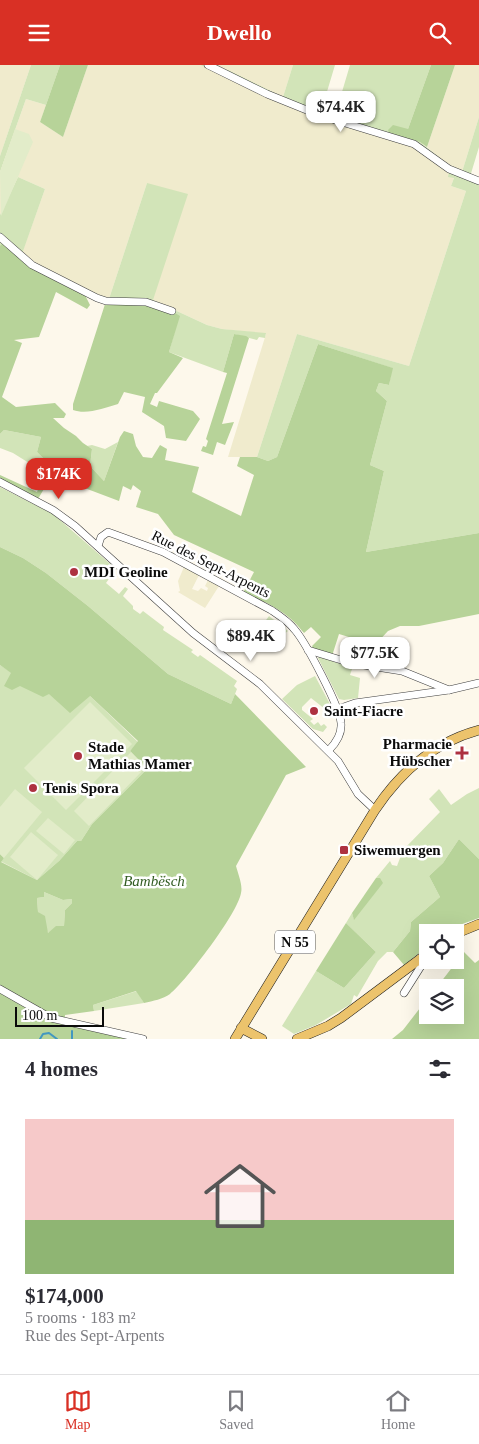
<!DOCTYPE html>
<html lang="en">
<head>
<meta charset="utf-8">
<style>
	body { margin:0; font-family:Georgia,serif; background:#f7f7f7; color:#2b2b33; height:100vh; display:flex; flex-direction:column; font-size:19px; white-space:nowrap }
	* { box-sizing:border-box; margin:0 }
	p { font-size:16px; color:#7c7c81 }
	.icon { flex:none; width:28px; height:28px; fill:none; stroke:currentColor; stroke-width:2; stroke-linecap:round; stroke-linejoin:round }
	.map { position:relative; height:974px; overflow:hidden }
	.details { display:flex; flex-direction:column; background:#fff; flex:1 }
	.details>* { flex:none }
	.controls { position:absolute; left:419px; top:859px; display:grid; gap:10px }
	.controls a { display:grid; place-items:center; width:45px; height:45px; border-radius:0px; background:#fff; box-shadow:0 5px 20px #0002; font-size:25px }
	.scale { position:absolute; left:15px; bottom:12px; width:89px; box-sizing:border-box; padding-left:5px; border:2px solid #0b0b0b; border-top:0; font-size:14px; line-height:18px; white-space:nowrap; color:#0b0b0b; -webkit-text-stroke:4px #fff; paint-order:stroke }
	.price { position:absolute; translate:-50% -42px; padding:0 11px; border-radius:10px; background:#fff; color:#222; font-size:16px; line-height:32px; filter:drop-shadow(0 1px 2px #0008) }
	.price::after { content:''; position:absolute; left:50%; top:30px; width:15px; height:11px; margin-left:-8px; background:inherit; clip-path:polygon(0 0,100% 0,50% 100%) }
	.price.active { background:#d93025; color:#fff }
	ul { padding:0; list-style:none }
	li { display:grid; align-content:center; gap:10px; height:265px; padding:0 25px }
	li+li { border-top:1px solid #e1e1e2 }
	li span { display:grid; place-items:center; height:155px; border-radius:0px; color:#555 }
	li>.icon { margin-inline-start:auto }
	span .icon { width:90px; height:90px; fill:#fffc; stroke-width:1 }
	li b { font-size:21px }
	h2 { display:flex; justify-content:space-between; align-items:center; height:60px; padding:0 25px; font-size:21px }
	header { display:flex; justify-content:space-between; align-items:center; height:65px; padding:0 25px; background:#d93025; color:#fff; font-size:22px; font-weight:700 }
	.dock { display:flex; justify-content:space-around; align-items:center; height:70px; border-top:1px solid #e1e1e2; background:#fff; font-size:14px; color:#7c7c81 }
	.dock a { display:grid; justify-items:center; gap:2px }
	.dock .active { color:#d93025 }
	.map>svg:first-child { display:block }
	.farmland { fill:#f0ebcd }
	.green { fill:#d2e4b8 }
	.forest { fill:#b7d399; fill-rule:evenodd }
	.pitch { fill:#e2ecc9 }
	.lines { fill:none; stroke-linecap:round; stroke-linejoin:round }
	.stream { stroke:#4297c0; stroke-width:2 }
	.minor-casing { stroke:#3e3e3e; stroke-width:8 }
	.major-casing { stroke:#1c1c1c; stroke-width:10 }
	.minor { stroke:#fff; stroke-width:7 }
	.major { stroke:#ecc36c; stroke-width:9 }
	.poi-dot { fill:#ad3140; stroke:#fff; stroke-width:2 }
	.labels { text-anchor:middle; stroke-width:5; stroke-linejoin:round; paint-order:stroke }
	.shield { fill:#fff; stroke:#545454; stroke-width:1 }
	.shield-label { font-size:14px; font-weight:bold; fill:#0b0b0b }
	.street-label { font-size:15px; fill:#0b0b0b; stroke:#fff }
	.poi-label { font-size:15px; font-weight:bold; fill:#0b0b0b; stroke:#fff; text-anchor:start }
	.park-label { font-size:15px; font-style:italic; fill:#325c22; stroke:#fff }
</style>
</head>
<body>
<header><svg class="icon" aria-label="menu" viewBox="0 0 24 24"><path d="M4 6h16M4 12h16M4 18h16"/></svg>Dwello<svg class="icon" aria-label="search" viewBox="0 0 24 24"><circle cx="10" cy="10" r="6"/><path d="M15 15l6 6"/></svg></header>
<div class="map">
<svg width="479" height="974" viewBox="0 0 479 974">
	<rect width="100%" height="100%" fill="#fdf8eb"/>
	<g class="farmland">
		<polygon points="0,0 31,0 0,91"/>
		<polygon points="88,0 200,0 223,9 266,31 412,82 449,107 454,113 451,121 466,126 409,301 297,269 257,392 228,392 266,269 222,264 207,260 153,235 147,118 109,234 98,231 33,198 22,188 45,124 18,112 0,150 0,107 26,34 46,40 40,57 63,72"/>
		<polygon points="208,0 293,0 283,32"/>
		<polygon points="455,0 479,0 479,52 462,107 443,96 427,82"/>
		<polygon points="184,502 199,510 192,524 198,526 201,523 207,526 208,523 205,521 208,515 219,521 205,543 178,527 180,526 178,516"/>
	</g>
	<g class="green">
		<polygon points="31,0 60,0 46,40 26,34 0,107 0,91"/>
		<polygon points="200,0 208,0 226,7 228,5 283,32 293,0 335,0 320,50 329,53 332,45 336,47 350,0 431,0 408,64 389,69 420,77 450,101 462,107 479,52 479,82 469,115 479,119 479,468 366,487 384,406 370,400 387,336 376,326 379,318 389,320 392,303 318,279 277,392 268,396 257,392 297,269 409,301 466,126 451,121 454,113 448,112 449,107 412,82 325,55"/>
		<polygon points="18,112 45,124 22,189 33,198 98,231 109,234 147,118 188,129 153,235 207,260 222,264 266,268 265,273 259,272 257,275 234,269 223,307 169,287 179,251 107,236 0,181 0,150"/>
		<polygon points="4,365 41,372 37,387 43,393 37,403 13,388 0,383 0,369"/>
		<polygon points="118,377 104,416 90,401 92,384 87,381 92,380 105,384"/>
		<polygon points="0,422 53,449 116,504 106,518 119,529 125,522 128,524 123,531 133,541 133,544 140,549 143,546 164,562 163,565 193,585 191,587 198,592 200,590 237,616 234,621 237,624 231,639 168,609 88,541 46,508 23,493 0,482"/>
		<polygon points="269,551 288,566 276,575 259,565"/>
		<polygon points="320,591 337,598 353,601 350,610 360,613 358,633 344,635 339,634 318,593"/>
		<polygon points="0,600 12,608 90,631 138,677 130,686 147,704 92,759 81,776 77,776 59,796 37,815 0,796 4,793 0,789"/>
		<polygon points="315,611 331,641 325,644 311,633 302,642 302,645 313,654 310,656 314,660 318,657 321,661 324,659 327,662 323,667 313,664 282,634 297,620"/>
		<polygon points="479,723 479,794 459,774 443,798 429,811 440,832 411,857 410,866 393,887 387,887 378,896 357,932 354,930 351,939 316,960 294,969 282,961 316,906 344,923 376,887 346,858 352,848 354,854 380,813 376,813 390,796 392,800 397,801 400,793 406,787 406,782 440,747 429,734 439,724 451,740 467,729"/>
		<polygon points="44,827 63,835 72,834 72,838 65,845 64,861 48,868 38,847 37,833 44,832"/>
		<polygon points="137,926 144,938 94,946 93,940"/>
	</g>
	<g class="forest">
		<polygon points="60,0 88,0 63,72 40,57"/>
		<polygon points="431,0 455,0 427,82 420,77 389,69 388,65 393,60 408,64"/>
		<path d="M3,178l16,15 65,35 6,12 -3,4 -31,-17 -17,45 -25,3 8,3 -20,54 14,10 39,-4 11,11 -2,4h-11l11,10 12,8 7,7 9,6 -2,17 14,15 16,-44 4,-6 9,3 3,12 7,11 9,1 8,-13 7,4 -2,11 34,7 -7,25 49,24 13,-41 -17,-9 3,-9h17l11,4 9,-4 41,-113 75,24 -4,17 -10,-2 -3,8 11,10 -17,64 14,6 -18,81 113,-19v81l-60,12h-19l-12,5 -13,14 -36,-11 -7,22 -19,-8 -1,-2 9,-9 -10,-10 -7,6c-13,-16 -21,-21 -39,-31l-1,2 -21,-11 11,-21 -80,-37 -16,-21 -22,-7 5,-16 -8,-6 -2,5 -8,-4 -4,15 -45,-17 -3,6 -23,-8 -10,17 -38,-20v-4l37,17 4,-11 -8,-2 10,-21 -6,-6 4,-15 -37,-7 -4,4v-188z"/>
		<path d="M106,236c28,0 50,-1 74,15l-11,36 14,6 -26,35h-2l-5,11 7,3 2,-6 34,10 7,8 -14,22 -20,-3 -2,-12 -22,-14 3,-15 -21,-5 -6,12c-14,4 -31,11 -45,6v-6z"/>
		<polygon points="234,269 246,271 249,273 222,359 234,357 225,380 217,377 213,390 201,386 203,381 206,382 208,376 206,374 227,308 223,307"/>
		<path d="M0,482l23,11 23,15 42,33 80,68 63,30 4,-10 71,73 -20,8 -50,91c2,8 7,19 5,27 -3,20 -55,88 -71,101 -7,5 -17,7 -26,9l-8,-12 -43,14 1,6 -29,4v7l78,17h-143v-185l4,4 -3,4 36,18 22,-19 18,-20h4l11,-17 55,-55 -17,-18 8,-10 -48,-45 -20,17 -21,-19 -6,3 -23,-11 -8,4 -8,-4 7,-13 -11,-8zM44,827l19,8 9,-1v4l-7,7 -1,16h-8l-8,7 -3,-17 -7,-4 -1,-14 7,-1z"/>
		<polygon points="459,774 479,794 479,853 454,862 446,867 428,868 427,882 404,900 393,887 410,866 411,857 440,832 429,811 443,798"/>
		<polygon points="376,813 380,813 383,818 354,855 352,848"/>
		<polygon points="346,858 376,887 344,923 316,906"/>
		<polygon points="464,887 475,898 479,895 479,974 392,974 403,965 427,934 428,950 455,950 455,922 437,922"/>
	</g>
	<g class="pitch">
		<polygon points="15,64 29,69 33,77 1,151 0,107"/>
		<polygon points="90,637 132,679 66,745 24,703"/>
		<polygon points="131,687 146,702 89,761 74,746"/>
		<polygon points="15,724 42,747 4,793 0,789 0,742"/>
		<polygon points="48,753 75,775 64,789 36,766"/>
		<polygon points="31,767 58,790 37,815 10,792"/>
	</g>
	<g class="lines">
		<g class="stream">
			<polyline points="40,974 43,969 49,968 57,974"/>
			<polyline points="72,974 72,966"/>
		</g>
		<defs>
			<g id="minor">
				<polyline points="208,0 267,29 319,50 414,79 449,104 479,116"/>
				<polyline points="0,172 32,200 97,233 106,236 146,237 172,246"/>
				<polyline points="0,417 53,445 75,461 193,568 260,619 338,696 358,729 375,745"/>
				<path d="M98,481l3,-9 7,-5 55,20 108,58c9,6 17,11 24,20 11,13 45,77 46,93 1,11 -5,20 -12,27"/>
				<polyline points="308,585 351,598 402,606 449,625"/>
				<polyline points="338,644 355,638 449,625 479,618"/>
				<polyline points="0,924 51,953 143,974"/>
				<polyline points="404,928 423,898 420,893"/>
			</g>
			<g id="major">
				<polyline points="455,869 479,859"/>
				<polyline points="241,963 262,974"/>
				<path d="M235,974l140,-229c26,-39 59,-68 104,-80"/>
				<polyline points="297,974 328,961 341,953 428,888"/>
			</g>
		</defs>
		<use href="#minor" class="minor-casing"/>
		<use href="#major" class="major-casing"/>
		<use href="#minor" class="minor"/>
		<use href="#major" class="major"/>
	</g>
	<g class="poi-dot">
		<circle cx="74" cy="507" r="5"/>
		<circle cx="314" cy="646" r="5"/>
		<path d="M459.5 680.5h5v5h5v5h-5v5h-5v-5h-5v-5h5z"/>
		<circle cx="78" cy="691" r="5"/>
		<circle cx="33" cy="723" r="5"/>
		<rect x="339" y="780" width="10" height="10" rx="2.5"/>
	</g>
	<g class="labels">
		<rect class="shield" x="275" y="865.5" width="40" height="23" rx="4"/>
		<g class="shield-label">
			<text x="295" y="882">N 55</text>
		</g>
		<g class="street-label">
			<text transform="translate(211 499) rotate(27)" y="5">Rue des Sept-Arpents</text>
		</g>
		<g class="poi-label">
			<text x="84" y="512">MDI Geoline</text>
			<text x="324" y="651">Saint-Fiacre</text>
			<text x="452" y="684" text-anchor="end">Pharmacie<tspan x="452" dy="17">Hübscher</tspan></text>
			<text x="88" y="687">Stade<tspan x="88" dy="17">Mathias Mamer</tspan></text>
			<text x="43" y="728">Tenis Spora</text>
			<text x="354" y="790">Siwemuergen</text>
		</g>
		<g class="park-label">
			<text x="154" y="821">Bambësch</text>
		</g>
	</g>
</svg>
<div class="controls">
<a><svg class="icon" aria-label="locate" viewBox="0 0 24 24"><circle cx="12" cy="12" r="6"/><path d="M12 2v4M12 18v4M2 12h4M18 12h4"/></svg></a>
<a><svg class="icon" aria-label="layers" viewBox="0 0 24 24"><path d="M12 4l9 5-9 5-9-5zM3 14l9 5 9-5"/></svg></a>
</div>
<div class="scale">100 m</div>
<b class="price" style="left:341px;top:68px">$74.4K</b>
<b class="price active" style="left:59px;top:435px">$174K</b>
<b class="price" style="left:251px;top:597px">$89.4K</b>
<b class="price" style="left:375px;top:614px">$77.5K</b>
</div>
<section class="details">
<h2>4 homes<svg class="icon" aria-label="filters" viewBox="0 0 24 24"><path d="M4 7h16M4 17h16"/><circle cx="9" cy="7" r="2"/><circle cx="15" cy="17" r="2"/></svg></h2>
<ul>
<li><span style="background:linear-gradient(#f6c9c9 65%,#8fb573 0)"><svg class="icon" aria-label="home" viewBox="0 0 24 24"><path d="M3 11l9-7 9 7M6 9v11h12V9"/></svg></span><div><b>$174,000</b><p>5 rooms · 183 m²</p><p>Rue des Sept-Arpents</p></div></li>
</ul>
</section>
<nav class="dock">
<a class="active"><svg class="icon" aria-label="map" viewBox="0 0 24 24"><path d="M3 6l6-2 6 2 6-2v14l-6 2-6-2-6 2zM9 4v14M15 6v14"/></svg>Map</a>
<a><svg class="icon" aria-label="saved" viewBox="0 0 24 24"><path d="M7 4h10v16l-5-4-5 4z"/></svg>Saved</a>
<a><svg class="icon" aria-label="home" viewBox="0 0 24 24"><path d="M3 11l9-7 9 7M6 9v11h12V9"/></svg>Home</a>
</nav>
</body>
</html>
